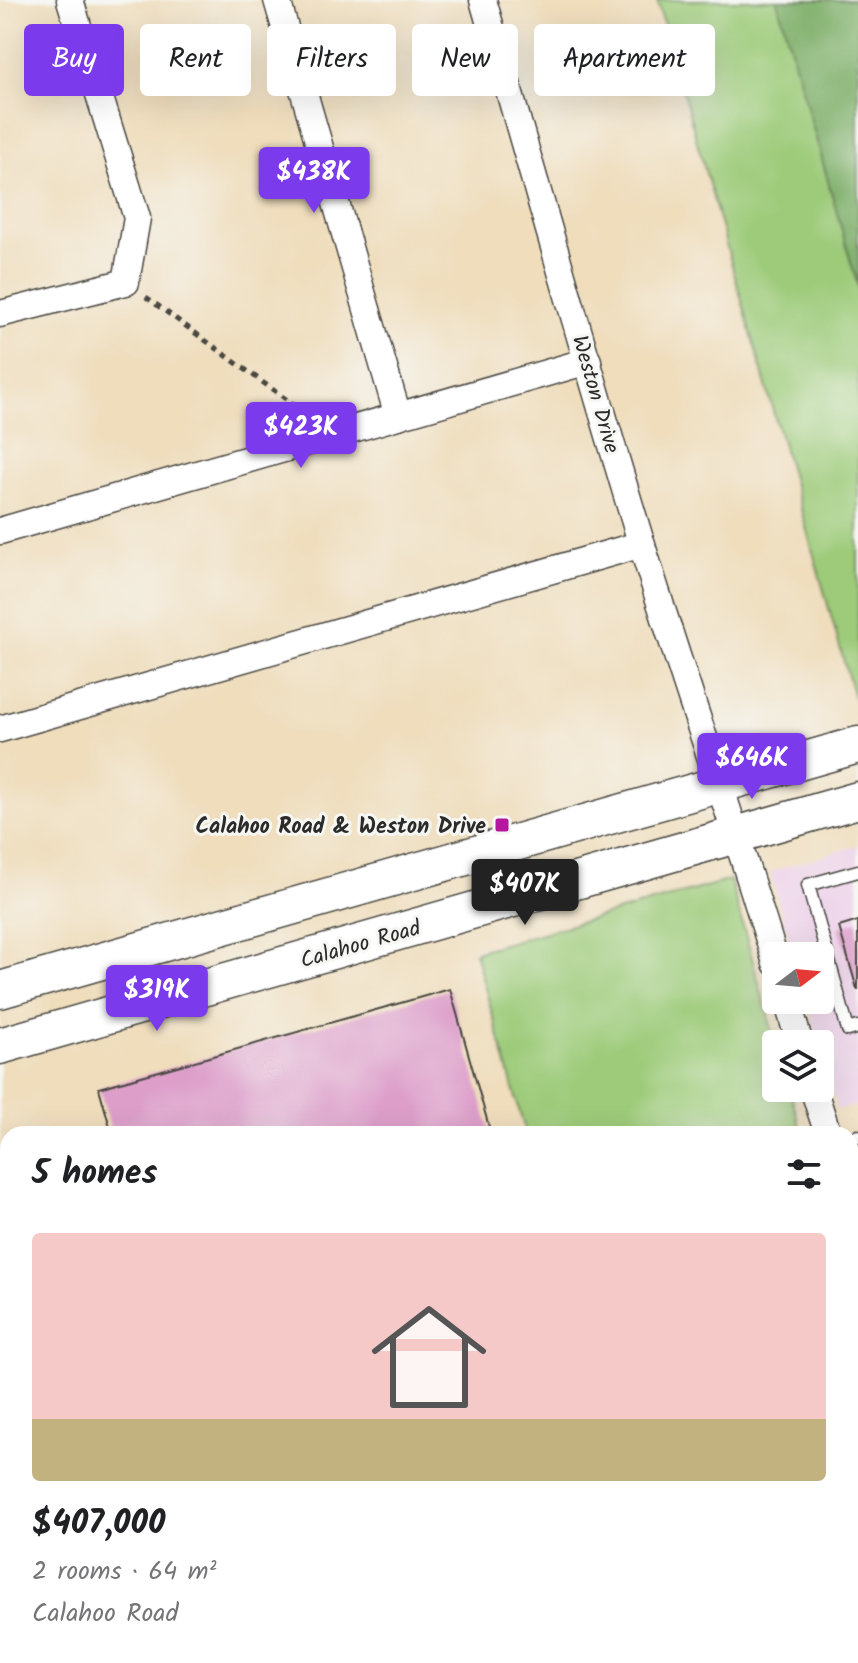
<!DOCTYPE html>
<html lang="en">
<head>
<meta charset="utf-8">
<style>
	body { margin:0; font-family:Kalam,sans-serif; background:#f6f6f6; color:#202124; height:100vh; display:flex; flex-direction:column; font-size:30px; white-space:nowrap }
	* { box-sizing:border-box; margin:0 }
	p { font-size:26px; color:#757577 }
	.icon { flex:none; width:44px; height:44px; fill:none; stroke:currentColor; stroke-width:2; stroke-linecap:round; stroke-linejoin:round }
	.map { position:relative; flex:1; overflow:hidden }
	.sheet { position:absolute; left:0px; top:1126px; width:858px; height:538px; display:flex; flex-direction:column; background:#fff; border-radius:24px 24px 0 0; box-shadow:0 8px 32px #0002 }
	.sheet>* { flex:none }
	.banner { position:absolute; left:24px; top:24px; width:810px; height:72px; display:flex; gap:16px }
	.needle { width:52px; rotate:74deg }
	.fabs { position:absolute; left:762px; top:942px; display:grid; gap:16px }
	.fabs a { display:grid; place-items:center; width:72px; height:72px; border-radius:8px; background:#fff; box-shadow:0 8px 32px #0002; font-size:40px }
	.price { position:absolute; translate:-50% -68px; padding:0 18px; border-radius:8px; background:#7c3aed; color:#fff; font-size:26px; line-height:52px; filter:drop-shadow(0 2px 4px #0008) }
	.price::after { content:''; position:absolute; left:50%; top:48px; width:24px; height:18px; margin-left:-12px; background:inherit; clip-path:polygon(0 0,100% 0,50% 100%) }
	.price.on { background:#222; color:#fff }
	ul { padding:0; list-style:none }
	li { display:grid; align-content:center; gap:16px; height:424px; padding:0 32px }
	li span { display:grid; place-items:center; height:248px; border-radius:8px; color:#555 }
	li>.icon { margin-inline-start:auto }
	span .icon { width:144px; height:144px; fill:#fffc; stroke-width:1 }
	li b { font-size:34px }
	h2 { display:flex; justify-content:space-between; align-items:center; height:96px; padding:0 32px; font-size:34px }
	.chip { padding:0 28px; border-radius:8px; background:#fff; box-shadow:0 8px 32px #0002; font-size:28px; line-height:72px }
	.chip.on { background:#7c3aed; color:#fff }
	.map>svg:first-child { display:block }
	.built { fill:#edd1e9 }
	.green { fill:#9dcb79; stroke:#647b52; stroke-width:2 }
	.forest { fill:#7eaf69; stroke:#546d4a; stroke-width:2 }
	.building { fill:#dd9fca }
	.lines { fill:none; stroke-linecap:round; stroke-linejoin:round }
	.lane-casing { stroke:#484641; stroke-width:15 }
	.street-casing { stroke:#484641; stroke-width:29 }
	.secondary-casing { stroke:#484641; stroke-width:39 }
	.path { stroke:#484641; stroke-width:5; stroke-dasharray:6 6; stroke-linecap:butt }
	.lane { stroke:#fff; stroke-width:12 }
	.street { stroke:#fff; stroke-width:26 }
	.secondary { stroke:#fff; stroke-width:36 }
	.poi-dot { fill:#b5179e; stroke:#f6f6f2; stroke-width:3 }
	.labels { text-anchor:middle; stroke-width:6; stroke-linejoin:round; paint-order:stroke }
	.street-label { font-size:22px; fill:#2b2b2b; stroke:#f6f6f2 }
	.poi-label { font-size:22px; font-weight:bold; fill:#2b2b2b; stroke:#f6f6f2; text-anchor:end }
</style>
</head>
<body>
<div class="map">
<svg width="858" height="1663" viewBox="0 0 858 1663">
	<rect width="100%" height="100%" fill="#f6f6f2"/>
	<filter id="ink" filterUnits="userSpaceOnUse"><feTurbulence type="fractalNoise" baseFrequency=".0125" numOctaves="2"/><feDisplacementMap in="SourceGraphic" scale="16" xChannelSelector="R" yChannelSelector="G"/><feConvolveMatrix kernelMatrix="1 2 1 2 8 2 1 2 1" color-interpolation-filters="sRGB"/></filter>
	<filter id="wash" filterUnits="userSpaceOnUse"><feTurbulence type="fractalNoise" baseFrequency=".006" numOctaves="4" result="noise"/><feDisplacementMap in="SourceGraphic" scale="32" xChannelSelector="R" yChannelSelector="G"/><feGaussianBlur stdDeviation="1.8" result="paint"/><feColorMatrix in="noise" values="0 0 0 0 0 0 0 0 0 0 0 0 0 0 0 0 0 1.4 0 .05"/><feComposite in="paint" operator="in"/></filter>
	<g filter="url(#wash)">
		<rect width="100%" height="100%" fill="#efddbc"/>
		<g class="built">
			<polygon points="858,845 858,1105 838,1110 807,1000 820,1000 820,956 794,956 770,872"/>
			<polygon points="8,1551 8,1656 366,1656 368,1663 0,1663 0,1553"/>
		</g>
		<g class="green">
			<polygon points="657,0 777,0 858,287 858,696 854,697"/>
			<polygon points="730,880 776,1044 776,1088 789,1088 802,1134 526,1134 475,952"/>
		</g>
		<polygon class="forest" points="777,0 858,0 858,287"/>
		<g id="blocks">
			<g class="building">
				<polygon points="858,921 858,989 857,989 839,927"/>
				<polygon points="450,989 491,1134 112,1134 99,1088"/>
				<polygon points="850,1442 858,1467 858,1649 850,1652"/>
				<polygon points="22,1656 43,1656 45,1663 1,1663"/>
				<polygon points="77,1656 303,1656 308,1663 55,1663"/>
				<polygon points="462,1656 556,1656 558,1663 464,1663"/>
			</g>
		</g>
	</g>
	<g filter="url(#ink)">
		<use href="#blocks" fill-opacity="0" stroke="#484641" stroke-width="2"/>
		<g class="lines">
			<defs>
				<g id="lane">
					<polyline points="858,871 808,885 848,1030 858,1027"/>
					<polyline points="109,962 123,1005"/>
					<polyline points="850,1139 858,1136"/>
					<polyline points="850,1258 858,1256"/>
					<polyline points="0,1394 8,1420"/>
					<polyline points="0,1485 8,1483"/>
					<polyline points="0,1618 8,1616"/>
					<polyline points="599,1656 600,1663"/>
					<polyline points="740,1656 742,1663"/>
				</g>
				<g id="street">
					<polyline points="277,0 398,416"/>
					<path d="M483,0c52,181 103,362 158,542 43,141 93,280 135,421"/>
					<polyline points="0,314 126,282 137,218 70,0"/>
					<polyline points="0,531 588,361"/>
					<polyline points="0,729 642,544"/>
					<polyline points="787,1000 800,1044"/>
					<polyline points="813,1088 828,1134"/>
					<polyline points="850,1211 858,1240"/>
				</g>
				<g id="secondary">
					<polyline points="0,990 858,745"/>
					<polyline points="0,1046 858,800"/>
				</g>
			</defs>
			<use href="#lane" class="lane-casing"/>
			<use href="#street" class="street-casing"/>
			<use href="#secondary" class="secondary-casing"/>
			<polyline class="path" points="146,297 309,416"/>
			<use href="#lane" class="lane"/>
			<use href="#street" class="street"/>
			<use href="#secondary" class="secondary"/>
		</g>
	</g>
	<rect class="poi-dot" x="494" y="817" width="16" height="16" rx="4"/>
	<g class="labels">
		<g class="street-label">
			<text transform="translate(597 394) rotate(74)" y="8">Weston Drive</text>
			<text transform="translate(360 943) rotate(-16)" y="8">Calahoo Road</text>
		</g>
		<g class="poi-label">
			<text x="486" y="833">Calahoo Road &amp; Weston Drive</text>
		</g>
	</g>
</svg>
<div class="fabs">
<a><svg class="needle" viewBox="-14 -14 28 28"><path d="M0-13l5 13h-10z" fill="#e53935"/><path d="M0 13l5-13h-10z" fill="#757577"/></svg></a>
<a><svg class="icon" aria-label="layers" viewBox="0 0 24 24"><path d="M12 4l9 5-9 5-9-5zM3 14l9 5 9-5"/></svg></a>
</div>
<b class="price" style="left:314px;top:215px">$438K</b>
<b class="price" style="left:301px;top:470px">$423K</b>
<b class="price" style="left:752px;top:801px">$646K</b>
<b class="price on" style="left:525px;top:927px">$407K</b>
<b class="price" style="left:157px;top:1033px">$319K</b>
<div class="banner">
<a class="chip on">Buy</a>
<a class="chip">Rent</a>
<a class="chip">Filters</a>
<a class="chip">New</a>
<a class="chip">Apartment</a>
</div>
<section class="sheet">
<h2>5 homes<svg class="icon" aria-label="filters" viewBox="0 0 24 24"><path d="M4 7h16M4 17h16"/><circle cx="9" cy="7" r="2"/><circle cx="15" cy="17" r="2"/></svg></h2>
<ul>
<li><span style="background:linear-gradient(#f6c9c9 75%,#c2b280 0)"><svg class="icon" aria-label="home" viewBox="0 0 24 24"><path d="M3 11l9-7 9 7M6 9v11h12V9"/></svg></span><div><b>$407,000</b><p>2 rooms · 64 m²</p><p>Calahoo Road</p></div></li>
</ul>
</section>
</div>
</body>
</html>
